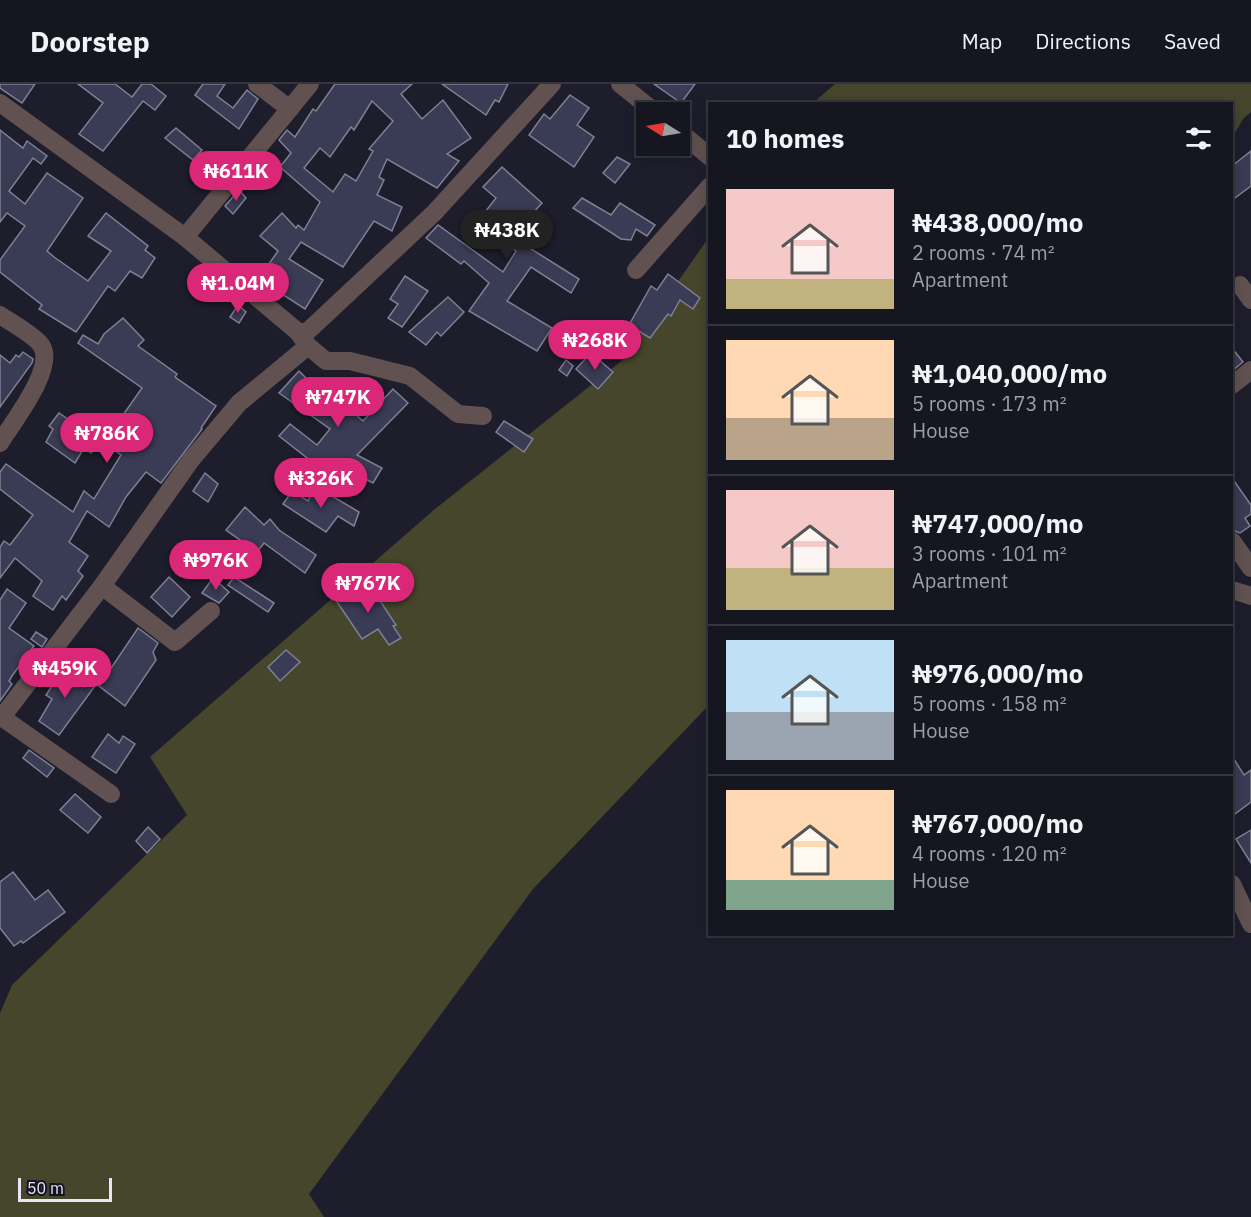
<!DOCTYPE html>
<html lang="en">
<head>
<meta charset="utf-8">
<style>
	body { margin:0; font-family:"IBM Plex Sans",sans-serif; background:#23232e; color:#f1f3f6; height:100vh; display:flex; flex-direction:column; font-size:22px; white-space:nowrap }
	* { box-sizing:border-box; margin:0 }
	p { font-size:20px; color:#9e9fa5 }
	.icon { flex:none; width:33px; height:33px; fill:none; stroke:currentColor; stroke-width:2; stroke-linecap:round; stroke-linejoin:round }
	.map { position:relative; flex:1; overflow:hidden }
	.drawer { position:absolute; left:708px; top:18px; width:525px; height:834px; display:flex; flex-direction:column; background:#161621; border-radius:0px; box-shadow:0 3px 15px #0003,0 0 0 2px #35353f }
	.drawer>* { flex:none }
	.needle { width:39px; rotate:281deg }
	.tools { position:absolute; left:636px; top:18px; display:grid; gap:12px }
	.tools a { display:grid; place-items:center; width:54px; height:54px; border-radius:0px; background:#161621; box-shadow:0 3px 15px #0003,0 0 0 2px #35353f; font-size:30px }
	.scale { position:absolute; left:18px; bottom:15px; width:94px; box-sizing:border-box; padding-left:6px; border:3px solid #e7e6f2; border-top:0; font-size:16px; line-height:21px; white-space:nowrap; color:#e7e6f2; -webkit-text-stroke:4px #151322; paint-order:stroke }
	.price { position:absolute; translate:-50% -51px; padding:0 14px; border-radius:21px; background:#db2777; color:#fff; font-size:20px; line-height:39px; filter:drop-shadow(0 2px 3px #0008) }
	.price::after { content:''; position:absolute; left:50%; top:36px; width:18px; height:14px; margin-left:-9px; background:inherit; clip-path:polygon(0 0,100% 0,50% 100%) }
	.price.active { background:#222; color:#fff }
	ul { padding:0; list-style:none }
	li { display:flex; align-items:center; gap:18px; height:150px; padding:0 18px }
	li+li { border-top:2px solid #35353f }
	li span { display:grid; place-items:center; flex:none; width:168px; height:120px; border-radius:0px; color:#555 }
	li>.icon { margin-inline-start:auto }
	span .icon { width:72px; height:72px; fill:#fffc; stroke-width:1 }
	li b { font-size:26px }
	h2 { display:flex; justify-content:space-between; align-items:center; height:72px; padding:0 18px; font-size:26px }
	header { display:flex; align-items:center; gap:36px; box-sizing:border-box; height:84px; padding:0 30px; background:#161621; border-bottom:2px solid #35353f }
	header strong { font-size:28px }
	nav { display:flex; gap:33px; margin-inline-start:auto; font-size:21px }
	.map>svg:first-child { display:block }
	.forest { fill:#45462b }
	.building { fill:#3a3b54; stroke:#7f8094; stroke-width:1.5; fill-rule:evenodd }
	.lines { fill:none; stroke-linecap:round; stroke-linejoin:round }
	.minor { stroke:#615251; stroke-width:18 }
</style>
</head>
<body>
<header>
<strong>Doorstep</strong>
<nav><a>Map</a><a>Directions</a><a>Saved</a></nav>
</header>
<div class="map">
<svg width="1251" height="1133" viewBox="0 0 1251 1133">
	<rect width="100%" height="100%" fill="#1e1d2c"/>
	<g class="forest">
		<polygon points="835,0 1251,0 1251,28 1243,35 1232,54 1232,20 813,19"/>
		<polygon points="709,153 709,621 533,805 309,1110 324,1133 0,1133 0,929 12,901 187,731 150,673 435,425 624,275"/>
	</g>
	<g class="building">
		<polygon points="0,0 35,0 22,19 0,4"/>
		<polygon points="78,0 115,0 132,13 142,0 151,0 166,12 155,26 143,17 103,67 79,50 103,19"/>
		<polygon points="203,0 225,0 217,12 233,24 247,6 258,15 239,45 195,11"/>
		<path d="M335,0h77l-11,10 21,25 21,-19 28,38 -24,16 12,7 -22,27 -50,-29 -8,18 5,3 -7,15 25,12 -10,24 -18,-10 -31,46 -42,-25 -12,17 34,21 -18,29 -23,-15 -4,6 -10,-8 8,-13 -12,-8 14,-20 -18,-15 22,-23 14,15 2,-3 6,5 16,-28 -40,-35 11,-14 -12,-13 8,-10 8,7 18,-28 3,2zM372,17l21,20 -24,28 4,2 -17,30 -11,-7 -12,18 -29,-24 16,-20 10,9 21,-30 3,3z"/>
		<polygon points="442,0 508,0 499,18 495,16 486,31"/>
		<polygon points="654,0 695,0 681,19"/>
		<polygon points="570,11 589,24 577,41 594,53 574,83 529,51 544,30 550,35"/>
		<polygon points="176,44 202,66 193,76 165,54"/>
		<polygon points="0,46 23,64 27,57 47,72 41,80 33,74 9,107 25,120 47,89 83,114 47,167 54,173 88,197 111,167 88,152 106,129 148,162 145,166 155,174 142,194 130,187 115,207 108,202 76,248 39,225 42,221 0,188 0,176 25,142 7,129 0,138"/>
		<polygon points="1251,67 1251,102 1232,116 1232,82"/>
		<polygon points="617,73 630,80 615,99 603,89"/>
		<polygon points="502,83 542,119 522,141 528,146 520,158 579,195 571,209 531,183 507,217 552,244 537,267 469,227 489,199 464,177 461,180 426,154 438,141 503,188 516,167 478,137 496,114 483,103"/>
		<polygon points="239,106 246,114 233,130 225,122"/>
		<polygon points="582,114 611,131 620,119 655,141 647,152 636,145 631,156 621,155 573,124"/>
		<polygon points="668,190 700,214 693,225 680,216 671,232 668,230 650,254 637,246 622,266 606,256 615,243 625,248 651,202 657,206"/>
		<polygon points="405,192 428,207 402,243 388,234 398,220 390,215"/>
		<polygon points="448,213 464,228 441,252 437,248 426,261 409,248"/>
		<polygon points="238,221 246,228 239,239 230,233"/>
		<polygon points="123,234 144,256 138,262 177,290 175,293 216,322 201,344 202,345 161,399 146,388 126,413 109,443 87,427 69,458 88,472 78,487 83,492 66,516 62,512 53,526 33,512 42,497 15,474 0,494 0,463 4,457 10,461 33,431 0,405 0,388 6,380 73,428 84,407 94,415 121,371 104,358 142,304 78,259 83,251 98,260 104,250"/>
		<polygon points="1232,264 1243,278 1232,287"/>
		<polygon points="23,268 33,275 32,279 0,323 0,271 10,279 16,271 19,273"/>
		<polygon points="591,269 613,288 598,305 576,285"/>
		<polygon points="566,276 573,282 567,292 559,286"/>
		<polygon points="299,287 316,304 318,302 329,307 363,337 393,305 408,319 357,371 382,384 373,399 356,390 354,393 320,384 279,352 290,340 317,361 330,345 279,309"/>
		<polygon points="59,329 100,357 91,369 84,364 75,379 46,358 53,345 49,342"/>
		<polygon points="504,337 533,355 524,368 496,348"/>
		<polygon points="205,389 218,400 208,418 193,407"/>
		<polygon points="1232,394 1251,421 1251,430 1245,434 1250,442 1240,449 1232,446"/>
		<polygon points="315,402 359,428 354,442 338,432 326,448 283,420 292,407 308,417"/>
		<polygon points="245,423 264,441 270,435 279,446 316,471 305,489 264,459 257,468 226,446"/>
		<polygon points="169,493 190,513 172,533 151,513"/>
		<polygon points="234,493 274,519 268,528 228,501"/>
		<polygon points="213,494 229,508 219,519 202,509"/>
		<polygon points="369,500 396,541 393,542 401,554 389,561 378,545 362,555 335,515 345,508 349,514"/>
		<polygon points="7,505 26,519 9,544 34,562 12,592 9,597 12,600 0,617 0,516"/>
		<polygon points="138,544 158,559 153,568 156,576 125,622 99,602"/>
		<polygon points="36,548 47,555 42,563 31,555"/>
		<polygon points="286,566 300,578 280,597 268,583"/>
		<polygon points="66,581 95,602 59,651 39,637 52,615 46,611"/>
		<polygon points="108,650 119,659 123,652 135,660 116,689 92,673"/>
		<polygon points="29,666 54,684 47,693 23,674"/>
		<polygon points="1232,672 1244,691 1251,686 1251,718 1232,732"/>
		<polygon points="75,710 101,733 88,749 60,726"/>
		<polygon points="148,743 160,755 147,769 136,757"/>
		<polygon points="1251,746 1251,779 1236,755"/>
		<polygon points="13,788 35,816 48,806 65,828 23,859 21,857 14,862 0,844 0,798"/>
	</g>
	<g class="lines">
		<g class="minor">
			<polyline points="257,0 290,25"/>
			<polyline points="620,0 655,28"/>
			<polyline points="0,19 185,153 298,248"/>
			<polyline points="680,48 710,73"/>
			<polyline points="185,153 310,0"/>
			<polyline points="636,186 710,102"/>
			<polyline points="1240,201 1251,216"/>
			<path d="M0,231c10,7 34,20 41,30 16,22 -29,78 -41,98"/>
			<polyline points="308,262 326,277 350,277 410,292 458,330 483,332"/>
			<polyline points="1232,301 1251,286"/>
			<polyline points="1232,457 1251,484"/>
			<polyline points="102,502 175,558 211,527"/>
			<polyline points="1232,506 1251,512"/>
			<polyline points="0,632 111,710"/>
			<polyline points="2,633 102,502 191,376 239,319 308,262 298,248 307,248 434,129 552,0"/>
			<polyline points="1232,800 1251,840"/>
		</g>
	</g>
</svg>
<div class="tools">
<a><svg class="needle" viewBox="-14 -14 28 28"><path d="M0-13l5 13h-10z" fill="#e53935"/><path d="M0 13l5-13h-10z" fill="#9e9fa5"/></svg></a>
</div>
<div class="scale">50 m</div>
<b class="price" style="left:236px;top:118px">₦611K</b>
<b class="price active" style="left:507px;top:177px">₦438K</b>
<b class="price" style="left:238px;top:230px">₦1.04M</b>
<b class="price" style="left:595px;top:287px">₦268K</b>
<b class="price" style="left:338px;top:344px">₦747K</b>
<b class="price" style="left:107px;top:380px">₦786K</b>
<b class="price" style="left:321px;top:425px">₦326K</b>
<b class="price" style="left:216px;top:507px">₦976K</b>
<b class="price" style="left:368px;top:530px">₦767K</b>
<b class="price" style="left:65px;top:615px">₦459K</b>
<section class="drawer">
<h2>10 homes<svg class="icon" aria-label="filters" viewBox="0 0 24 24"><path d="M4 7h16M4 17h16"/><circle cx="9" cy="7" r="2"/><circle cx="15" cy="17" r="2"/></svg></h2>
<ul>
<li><span style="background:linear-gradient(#f6c9c9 75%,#c2b280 0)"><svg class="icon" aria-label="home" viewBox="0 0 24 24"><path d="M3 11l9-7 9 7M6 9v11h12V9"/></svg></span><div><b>₦438,000/mo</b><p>2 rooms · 74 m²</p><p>Apartment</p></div></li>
<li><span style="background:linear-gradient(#ffd9b3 65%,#b9a48a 0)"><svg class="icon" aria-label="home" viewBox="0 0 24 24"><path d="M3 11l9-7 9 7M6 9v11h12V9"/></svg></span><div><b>₦1,040,000/mo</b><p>5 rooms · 173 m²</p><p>House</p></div></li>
<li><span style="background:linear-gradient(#f6c9c9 65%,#c2b280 0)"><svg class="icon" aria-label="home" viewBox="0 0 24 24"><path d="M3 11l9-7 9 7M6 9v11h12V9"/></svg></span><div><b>₦747,000/mo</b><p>3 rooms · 101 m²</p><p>Apartment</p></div></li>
<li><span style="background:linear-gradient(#bfe0f5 60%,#9aa5b1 0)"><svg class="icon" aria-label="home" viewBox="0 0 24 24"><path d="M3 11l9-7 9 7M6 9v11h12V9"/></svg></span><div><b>₦976,000/mo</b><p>5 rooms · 158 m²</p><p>House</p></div></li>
<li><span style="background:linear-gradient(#ffd9b3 75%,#7fa58c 0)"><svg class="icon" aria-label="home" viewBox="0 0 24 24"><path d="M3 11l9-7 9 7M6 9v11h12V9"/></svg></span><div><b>₦767,000/mo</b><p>4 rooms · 120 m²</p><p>House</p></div></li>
</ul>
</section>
</div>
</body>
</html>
